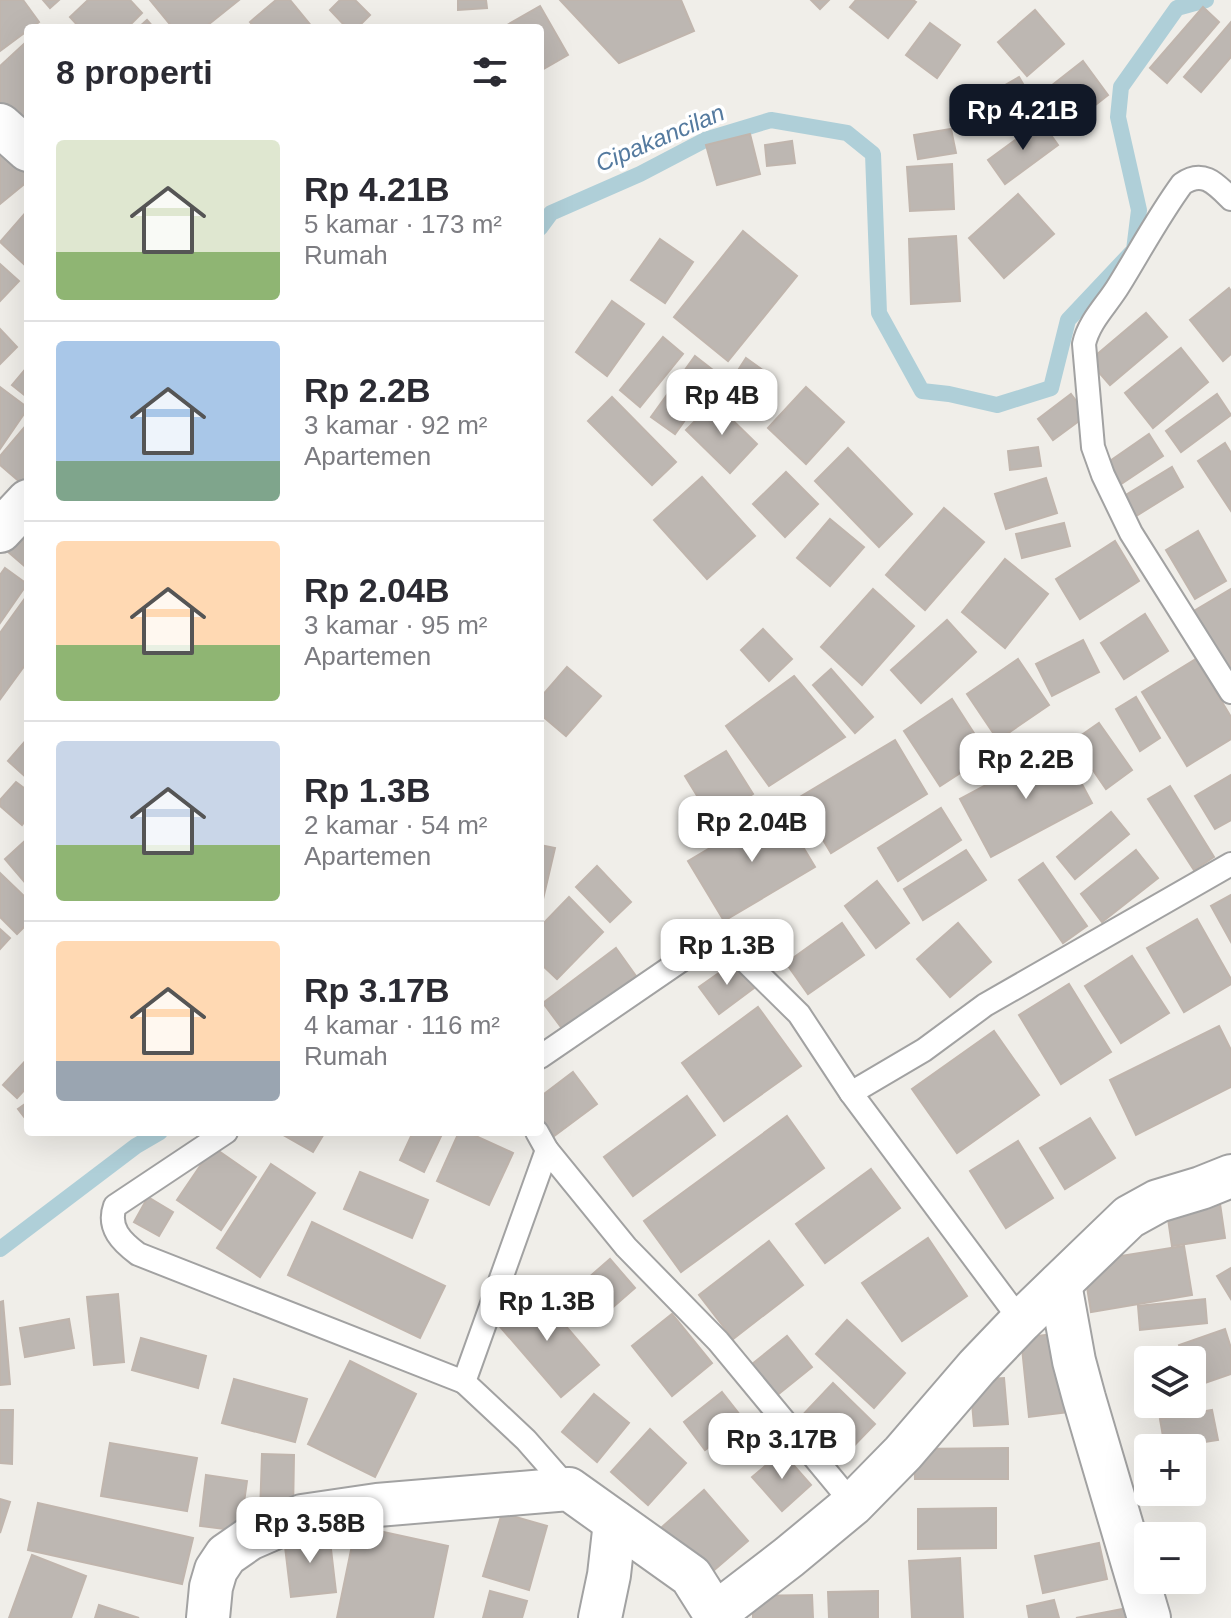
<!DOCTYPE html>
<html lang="id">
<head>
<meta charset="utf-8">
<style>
	body { margin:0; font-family:Helvetica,sans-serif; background:#f7f7f7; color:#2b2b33; height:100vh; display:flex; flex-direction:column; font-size:30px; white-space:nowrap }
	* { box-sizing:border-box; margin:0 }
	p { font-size:26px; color:#7c7c81 }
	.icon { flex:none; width:44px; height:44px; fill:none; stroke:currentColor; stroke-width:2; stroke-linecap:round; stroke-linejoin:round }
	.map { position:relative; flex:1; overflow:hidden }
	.side { position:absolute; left:24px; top:24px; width:520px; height:1112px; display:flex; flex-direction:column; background:#fff; border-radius:8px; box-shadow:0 8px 32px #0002 }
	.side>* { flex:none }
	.fabs { position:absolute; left:1134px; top:1346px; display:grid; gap:16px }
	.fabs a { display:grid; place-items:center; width:72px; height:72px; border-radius:8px; background:#fff; box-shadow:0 8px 32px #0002; font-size:40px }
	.price { position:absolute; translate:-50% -68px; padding:0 18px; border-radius:16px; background:#fff; color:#222; font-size:26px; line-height:52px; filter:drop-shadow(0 2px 4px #0008) }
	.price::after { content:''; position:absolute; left:50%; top:48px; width:24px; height:18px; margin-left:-12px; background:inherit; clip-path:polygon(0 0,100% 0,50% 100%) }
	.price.selected { background:#111827; color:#fff }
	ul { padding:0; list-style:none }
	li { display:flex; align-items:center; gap:24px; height:200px; padding:0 32px }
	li+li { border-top:2px solid #e1e1e2 }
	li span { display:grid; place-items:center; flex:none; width:224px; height:160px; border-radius:8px; color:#555 }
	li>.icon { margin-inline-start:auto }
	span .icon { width:96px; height:96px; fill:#fffc; stroke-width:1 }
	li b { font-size:34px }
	h2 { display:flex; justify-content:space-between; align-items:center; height:96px; padding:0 32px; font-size:34px }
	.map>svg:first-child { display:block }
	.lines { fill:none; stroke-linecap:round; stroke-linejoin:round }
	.stream { stroke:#afcfd8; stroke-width:16 }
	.building { fill:#bdb7b2; stroke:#c0b5ad; stroke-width:2 }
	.service-casing { stroke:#a2a2a2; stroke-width:26 }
	.minor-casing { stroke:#a2a2a2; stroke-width:46 }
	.service { stroke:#fff; stroke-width:22 }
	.minor { stroke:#fff; stroke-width:42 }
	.labels { text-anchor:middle; stroke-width:7; stroke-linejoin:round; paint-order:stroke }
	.water-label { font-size:24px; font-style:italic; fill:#547a9f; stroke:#fff }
</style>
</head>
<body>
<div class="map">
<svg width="1231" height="1618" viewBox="0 0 1231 1618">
	<rect width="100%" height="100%" fill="#f0eee9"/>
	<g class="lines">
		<g class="stream">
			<polyline points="540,228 551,213 640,174 705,140 771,120 847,133 873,154 879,313 922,391 949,394 997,405 1051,388 1068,320 1134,250 1139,210 1118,117 1121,87 1177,8 1206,0"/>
			<polyline points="0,1249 136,1146 160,1132"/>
		</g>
	</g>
	<g class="building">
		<polygon points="0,0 23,0 39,22 0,51"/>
		<polygon points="43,0 59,0 50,8"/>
		<polygon points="88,0 130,0 142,13 127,28 80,28 70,17"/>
		<polygon points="150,0 239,0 204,28 173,28"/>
		<polygon points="276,0 290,0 313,28 255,28 250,22"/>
		<polygon points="340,0 355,0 370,15 357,28 347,28 330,10"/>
		<polygon points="458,0 486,0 487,8 458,10"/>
		<polygon points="560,0 681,0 694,31 619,63"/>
		<polygon points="811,0 829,0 820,9"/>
		<polygon points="856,0 913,0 916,2 888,38 850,7"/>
		<polygon points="540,6 568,55 540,71 540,28 502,28"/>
		<polygon points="1203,7 1219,22 1167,83 1150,68"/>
		<polygon points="1035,10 1064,44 1027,76 998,42"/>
		<polygon points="147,20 154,28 138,28"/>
		<polygon points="1231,22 1231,57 1201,92 1184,77"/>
		<polygon points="930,23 960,45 937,78 906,55"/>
		<polygon points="25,43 28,47 28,118 16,129 0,112 0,66"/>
		<polygon points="1083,61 1108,95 1071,124 1046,90"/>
		<polygon points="1019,77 1037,108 997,132 979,100"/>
		<polygon points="1041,121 1058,145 1005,184 988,160"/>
		<polygon points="951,129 956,153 918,159 914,135"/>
		<polygon points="750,134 760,174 717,185 706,145"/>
		<polygon points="0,137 28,171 28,181 0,204"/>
		<polygon points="792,141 795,163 767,166 765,145"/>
		<polygon points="952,164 954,209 910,211 907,167"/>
		<polygon points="1018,194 1054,234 1004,278 969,238"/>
		<polygon points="28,210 28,268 0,242"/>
		<polygon points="743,231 797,276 728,361 674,317"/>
		<polygon points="956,236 960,301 911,304 909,239"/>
		<polygon points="660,239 693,262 665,303 631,280"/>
		<polygon points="0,264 19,281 0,301"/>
		<polygon points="1229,288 1231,291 1231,354 1223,361 1190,320"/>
		<polygon points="612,301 644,324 607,376 576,352"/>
		<polygon points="1146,313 1167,337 1110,385 1089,361"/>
		<polygon points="0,329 17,347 0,364"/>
		<polygon points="663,337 683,354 640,407 620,390"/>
		<polygon points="1181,348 1208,382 1153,428 1125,393"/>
		<polygon points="695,356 718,374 675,434 651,417"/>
		<polygon points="746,358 767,373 746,403 726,389"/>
		<polygon points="28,366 28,398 12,385"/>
		<polygon points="0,387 28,408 0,449"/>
		<polygon points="806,387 844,422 806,464 768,428"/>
		<polygon points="1071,394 1087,415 1053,440 1038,419"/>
		<polygon points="1217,394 1231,415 1181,452 1166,431"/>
		<polygon points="612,397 676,462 652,485 588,421"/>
		<polygon points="714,402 757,444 730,473 686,430"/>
		<polygon points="28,423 28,489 0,465 0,456"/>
		<polygon points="1149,434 1163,456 1121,484 1107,463"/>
		<polygon points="1225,443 1231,453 1231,511 1198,461"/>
		<polygon points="1038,447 1041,466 1010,470 1008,451"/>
		<polygon points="848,448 912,514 879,547 815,481"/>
		<polygon points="1172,467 1183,487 1136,516 1124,496"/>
		<polygon points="786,472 818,504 785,537 753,504"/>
		<polygon points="702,477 755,536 707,579 654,520"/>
		<polygon points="1046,478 1057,513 1006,529 995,494"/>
		<polygon points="944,508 984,542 925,610 886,575"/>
		<polygon points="28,513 28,569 0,545"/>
		<polygon points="830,519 864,547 830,586 797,558"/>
		<polygon points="1064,523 1070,546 1022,558 1016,534"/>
		<polygon points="1198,531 1226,581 1195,599 1166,550"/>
		<polygon points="1115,541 1139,581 1080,619 1056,579"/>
		<polygon points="1005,559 1048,594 1005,648 962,612"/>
		<polygon points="5,568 27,584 0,623 0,575"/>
		<polygon points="873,589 914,626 862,685 821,647"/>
		<polygon points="1231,589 1231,679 1192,612"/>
		<polygon points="28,594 28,661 1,698 0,633"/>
		<polygon points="1145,614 1168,651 1124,679 1101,643"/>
		<polygon points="947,620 976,652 921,703 891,670"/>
		<polygon points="763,629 792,659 769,681 741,650"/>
		<polygon points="1083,640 1099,672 1052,696 1036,664"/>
		<polygon points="1018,659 1049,705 998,740 967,694"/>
		<polygon points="1196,659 1231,717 1231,739 1187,766 1142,692"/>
		<polygon points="567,667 601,696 566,736 540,714 540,698"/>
		<polygon points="831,669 873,717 855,733 813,685"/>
		<polygon points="794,676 845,737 769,786 726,726"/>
		<polygon points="1136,697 1160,738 1140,751 1116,709"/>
		<polygon points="952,699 988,755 940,786 904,731"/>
		<polygon points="1099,723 1132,770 1106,789 1073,741"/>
		<polygon points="28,738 28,779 8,761"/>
		<polygon points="895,740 927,794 831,853 798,798"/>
		<polygon points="1061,745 1092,803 991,857 960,799"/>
		<polygon points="726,751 753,794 712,820 685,776"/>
		<polygon points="1231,775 1231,820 1215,829 1195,796"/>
		<polygon points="16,782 28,791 28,817 22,825 0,806 0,800"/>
		<polygon points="1170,786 1214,857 1194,870 1148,799"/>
		<polygon points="779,807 815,867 724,921 688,861"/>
		<polygon points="941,808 961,840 898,881 878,848"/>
		<polygon points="1111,812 1129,834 1075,879 1057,857"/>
		<polygon points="28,838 28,886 5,859"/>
		<polygon points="540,845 555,848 540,912"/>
		<polygon points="966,850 986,880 923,920 904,889"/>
		<polygon points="1136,850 1158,878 1102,922 1081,894"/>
		<polygon points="1043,863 1087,926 1063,943 1019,880"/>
		<polygon points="597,866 631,902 610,922 576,887"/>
		<polygon points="0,873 28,900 28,923 17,934 0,917"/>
		<polygon points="877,881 909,923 876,948 845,906"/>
		<polygon points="1231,895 1231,942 1211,906"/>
		<polygon points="569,897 603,932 557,979 540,963 540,927"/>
		<polygon points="1197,919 1231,979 1231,984 1184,1012 1147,948"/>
		<polygon points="842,923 864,955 808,994 786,963"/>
		<polygon points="958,923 991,962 950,997 917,959"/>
		<polygon points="0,929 10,938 0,949"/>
		<polygon points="616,948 636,976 564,1031 543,1003"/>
		<polygon points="1132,956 1169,1013 1121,1043 1085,986"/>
		<polygon points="736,961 754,988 719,1014 699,987"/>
		<polygon points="1069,984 1111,1052 1061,1084 1019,1015"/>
		<polygon points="758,1007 801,1066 724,1121 682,1063"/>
		<polygon points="1219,1026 1231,1050 1231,1087 1136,1135 1110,1080"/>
		<polygon points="994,1031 1039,1095 957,1153 912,1089"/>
		<polygon points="28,1058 28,1086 17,1098 3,1085"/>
		<polygon points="573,1072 597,1104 554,1136 540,1117 540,1097"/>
		<polygon points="687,1096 715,1135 633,1196 604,1157"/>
		<polygon points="28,1102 28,1122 18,1109"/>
		<polygon points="787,1116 824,1168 681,1272 644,1221"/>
		<polygon points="1090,1118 1115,1158 1065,1189 1040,1148"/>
		<polygon points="278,1132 325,1132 313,1152"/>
		<polygon points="413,1132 443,1132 424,1172 400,1160"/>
		<polygon points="459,1132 467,1132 513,1153 489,1205 437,1181"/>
		<polygon points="1018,1141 1053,1198 1006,1228 970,1171"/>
		<polygon points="213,1147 256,1177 221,1230 177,1200"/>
		<polygon points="271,1164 315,1193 260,1277 217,1248"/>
		<polygon points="871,1169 900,1208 825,1263 796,1224"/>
		<polygon points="360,1172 428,1200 412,1238 344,1209"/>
		<polygon points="148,1197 173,1212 159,1236 134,1222"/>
		<polygon points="1219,1197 1225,1238 1172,1246 1166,1205"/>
		<polygon points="312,1222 445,1286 420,1338 288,1275"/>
		<polygon points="928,1238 967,1296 902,1341 862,1283"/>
		<polygon points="769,1241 803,1285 733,1339 699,1295"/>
		<polygon points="1184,1246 1192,1295 1091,1312 1083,1262"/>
		<polygon points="610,1259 635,1288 597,1321 572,1292"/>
		<polygon points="1231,1268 1231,1299 1217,1276"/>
		<polygon points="534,1289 599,1365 561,1397 496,1322"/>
		<polygon points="118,1294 124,1362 94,1365 87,1297"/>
		<polygon points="1205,1299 1207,1323 1140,1330 1138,1306"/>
		<polygon points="3,1301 10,1384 0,1385 0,1302"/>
		<polygon points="672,1314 712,1363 672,1396 632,1346"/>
		<polygon points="69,1319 74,1348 25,1357 20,1328"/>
		<polygon points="847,1320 905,1373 874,1408 816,1354"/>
		<polygon points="1225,1329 1231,1348 1231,1374 1193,1387 1192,1360 1184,1360 1179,1345"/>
		<polygon points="1060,1333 1070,1412 1029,1417 1021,1338"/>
		<polygon points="787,1336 812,1367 776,1396 751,1365"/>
		<polygon points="141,1338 206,1356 198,1388 132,1370"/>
		<polygon points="350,1361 416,1394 375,1477 308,1444"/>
		<polygon points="1004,1378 1008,1424 974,1426 970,1380"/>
		<polygon points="234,1379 307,1399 295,1442 222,1423"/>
		<polygon points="833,1383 875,1424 840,1460 798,1420"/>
		<polygon points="722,1392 744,1420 705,1450 684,1422"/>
		<polygon points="594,1394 629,1423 597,1462 562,1432"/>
		<polygon points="0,1410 13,1410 12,1464 0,1463"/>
		<polygon points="1212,1410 1218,1440 1165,1448 1160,1419"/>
		<polygon points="650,1429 686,1463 648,1505 611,1472"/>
		<polygon points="110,1443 197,1458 187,1511 101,1496"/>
		<polygon points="1008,1448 1008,1479 915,1479 914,1449"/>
		<polygon points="782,1452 811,1485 782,1511 752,1477"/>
		<polygon points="262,1454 294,1455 293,1514 260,1514"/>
		<polygon points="206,1475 247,1481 240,1531 200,1526"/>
		<polygon points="704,1490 748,1541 706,1577 662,1527"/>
		<polygon points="0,1499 10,1502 0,1533"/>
		<polygon points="38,1503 193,1538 182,1584 28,1550"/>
		<polygon points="996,1508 996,1548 918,1549 918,1509"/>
		<polygon points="502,1513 547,1526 529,1590 483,1576"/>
		<polygon points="356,1526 448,1546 433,1618 337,1618"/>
		<polygon points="329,1532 336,1592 291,1597 284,1538"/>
		<polygon points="1099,1543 1107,1579 1043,1593 1035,1556"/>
		<polygon points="32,1555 86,1576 71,1618 9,1618"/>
		<polygon points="960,1558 963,1618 912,1618 909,1561"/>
		<polygon points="490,1591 527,1601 522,1618 483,1618"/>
		<polygon points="878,1591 878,1618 829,1618 828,1592"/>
		<polygon points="812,1595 813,1618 753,1618 753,1596"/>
		<polygon points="1054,1600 1059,1618 1029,1618 1027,1606"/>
		<polygon points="99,1605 139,1618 95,1618"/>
		<polygon points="1138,1606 1140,1618 1076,1618"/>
	</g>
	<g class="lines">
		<defs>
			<g id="service">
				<path d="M1231,199c-15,-15 -28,-30 -49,-15 -24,33 -42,67 -63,101 -12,20 -30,36 -35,59l9,103 10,28 28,58 100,159"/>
				<path d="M540,1057l149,-102c16,-7 28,-8 45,-5l65,64 52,79 170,228"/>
				<polyline points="851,1093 924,1050 985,1005 1231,864"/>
				<path d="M226,1132l-111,74c-8,22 7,36 23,48l326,128"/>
				<polyline points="537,1132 547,1150 626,1247 718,1341 853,1504"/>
				<polyline points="547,1150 464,1382 526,1440 569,1489"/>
			</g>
			<g id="minor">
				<polyline points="0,125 28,150"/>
				<polyline points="0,531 28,501"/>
				<polyline points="1060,1284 1074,1361 1084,1398 1149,1618"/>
				<polyline points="208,1618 211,1587 216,1570 226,1555 249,1539 302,1516 377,1505 569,1489 691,1576 715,1614 789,1557 853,1504 903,1453 977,1367 1021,1321 1129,1217 1158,1201 1201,1188 1231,1176"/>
				<polyline points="600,1618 609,1575 615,1522"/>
			</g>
		</defs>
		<use href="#service" class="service-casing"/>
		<use href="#minor" class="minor-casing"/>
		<use href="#service" class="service"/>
		<use href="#minor" class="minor"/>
	</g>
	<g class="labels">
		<g class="water-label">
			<text transform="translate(660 138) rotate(-23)" y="8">Cipakancilan</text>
		</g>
	</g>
</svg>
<div class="fabs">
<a><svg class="icon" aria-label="layers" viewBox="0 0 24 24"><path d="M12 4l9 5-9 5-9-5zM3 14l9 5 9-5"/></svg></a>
<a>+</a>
<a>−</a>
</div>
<b class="price selected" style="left:1023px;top:152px">Rp 4.21B</b>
<b class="price" style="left:722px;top:437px">Rp 4B</b>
<b class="price" style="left:1026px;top:801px">Rp 2.2B</b>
<b class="price" style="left:752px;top:864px">Rp 2.04B</b>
<b class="price" style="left:727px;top:987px">Rp 1.3B</b>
<b class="price" style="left:547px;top:1343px">Rp 1.3B</b>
<b class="price" style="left:782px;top:1481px">Rp 3.17B</b>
<b class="price" style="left:310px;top:1565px">Rp 3.58B</b>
<section class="side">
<h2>8 properti<svg class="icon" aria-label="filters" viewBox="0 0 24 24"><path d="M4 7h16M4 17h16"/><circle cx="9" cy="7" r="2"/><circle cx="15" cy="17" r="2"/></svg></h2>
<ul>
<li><span style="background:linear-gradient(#dfe7d0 70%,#8fb573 0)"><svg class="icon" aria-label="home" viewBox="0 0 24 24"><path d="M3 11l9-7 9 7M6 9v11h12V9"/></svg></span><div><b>Rp 4.21B</b><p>5 kamar · 173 m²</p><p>Rumah</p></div></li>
<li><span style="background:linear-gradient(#a9c7e8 75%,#7fa58c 0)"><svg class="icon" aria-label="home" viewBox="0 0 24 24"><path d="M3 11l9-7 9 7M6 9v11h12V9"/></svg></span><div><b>Rp 2.2B</b><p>3 kamar · 92 m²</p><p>Apartemen</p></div></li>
<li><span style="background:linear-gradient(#ffd9b3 65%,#8fb573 0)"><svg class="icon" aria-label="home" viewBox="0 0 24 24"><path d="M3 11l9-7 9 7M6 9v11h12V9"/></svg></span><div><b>Rp 2.04B</b><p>3 kamar · 95 m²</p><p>Apartemen</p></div></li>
<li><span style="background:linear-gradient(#c9d6e8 65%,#8fb573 0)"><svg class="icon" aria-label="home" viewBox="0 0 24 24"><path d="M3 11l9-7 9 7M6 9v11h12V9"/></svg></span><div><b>Rp 1.3B</b><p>2 kamar · 54 m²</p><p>Apartemen</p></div></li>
<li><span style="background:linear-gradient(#ffd9b3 75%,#9aa5b1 0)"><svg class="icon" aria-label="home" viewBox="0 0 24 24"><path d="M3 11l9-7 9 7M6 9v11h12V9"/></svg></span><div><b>Rp 3.17B</b><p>4 kamar · 116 m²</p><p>Rumah</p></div></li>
</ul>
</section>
</div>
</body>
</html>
